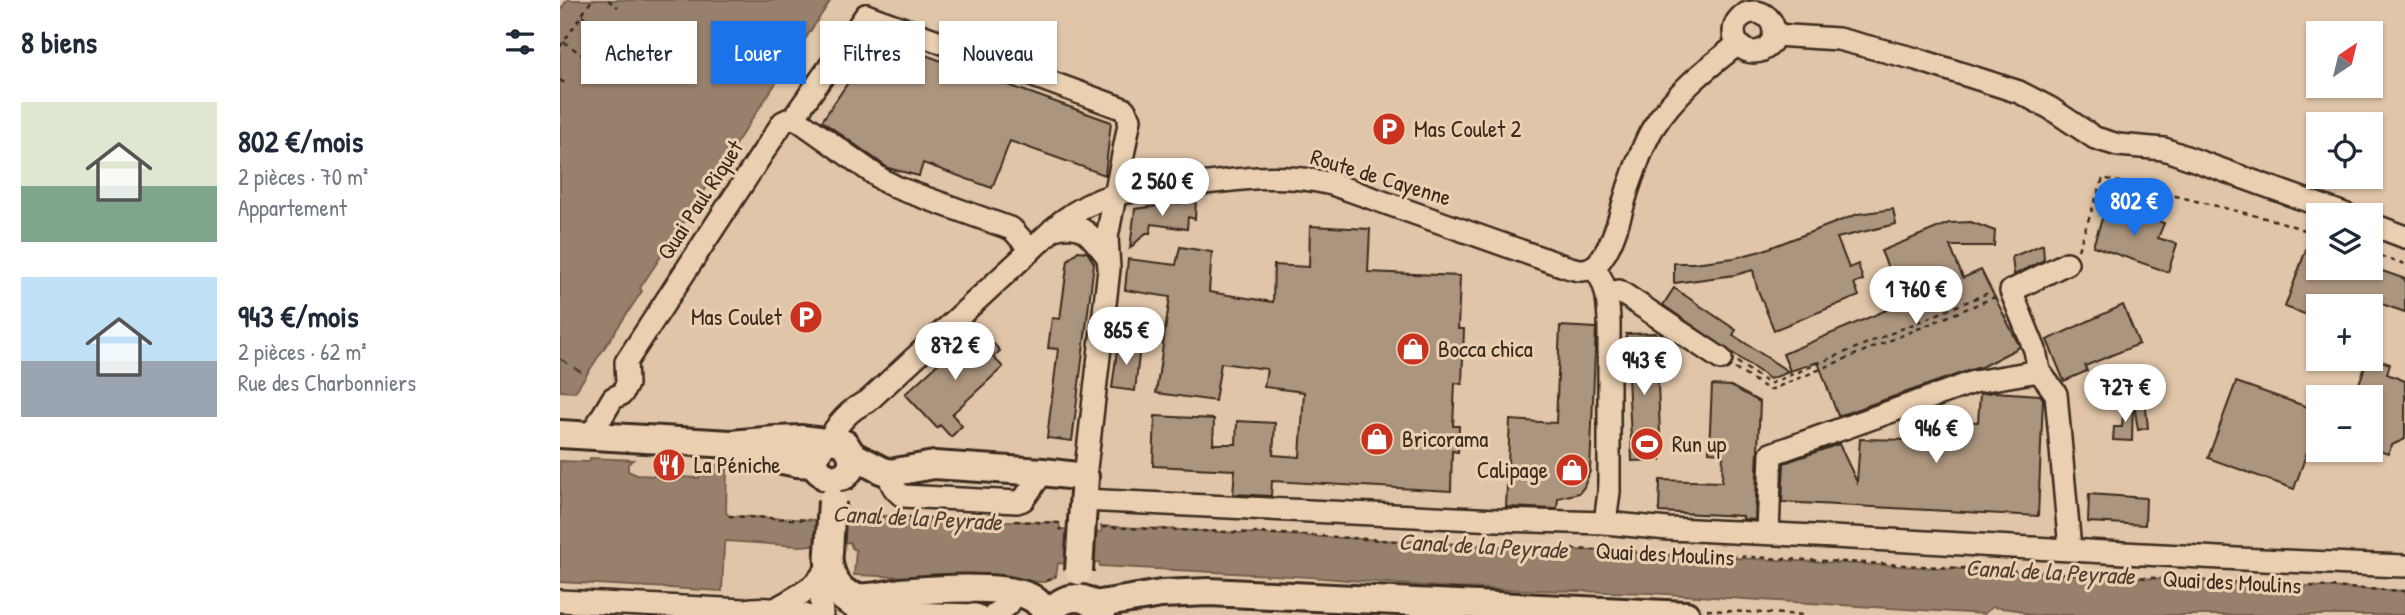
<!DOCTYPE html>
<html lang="fr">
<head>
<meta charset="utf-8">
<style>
	body { margin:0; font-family:"Patrick Hand",sans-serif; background:#f6f6f7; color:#1f2937; height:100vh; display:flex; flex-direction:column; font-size:26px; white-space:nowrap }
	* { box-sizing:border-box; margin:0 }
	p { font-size:23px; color:#747a83 }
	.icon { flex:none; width:38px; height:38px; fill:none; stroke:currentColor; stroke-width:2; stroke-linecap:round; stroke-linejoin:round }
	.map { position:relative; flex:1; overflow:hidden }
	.drawer { display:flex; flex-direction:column; background:#fff; width:560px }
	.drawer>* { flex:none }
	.hud { position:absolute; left:21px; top:21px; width:665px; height:63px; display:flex; gap:14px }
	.needle { width:46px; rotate:35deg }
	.buttons { position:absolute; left:1746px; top:21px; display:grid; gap:14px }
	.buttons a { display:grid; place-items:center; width:77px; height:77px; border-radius:0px; background:#fff; box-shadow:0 2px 5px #0004; font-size:35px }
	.price { position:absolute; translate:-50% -60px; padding:0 16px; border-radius:24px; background:#fff; color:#222; font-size:23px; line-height:46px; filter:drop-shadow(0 2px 4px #0008) }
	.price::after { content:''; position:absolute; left:50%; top:42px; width:21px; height:16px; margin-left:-10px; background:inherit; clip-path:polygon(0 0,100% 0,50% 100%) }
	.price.selected { background:#1a73e8; color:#fff }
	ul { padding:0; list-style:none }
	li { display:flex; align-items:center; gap:21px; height:175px; padding:0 21px }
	li span { display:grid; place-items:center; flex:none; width:196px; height:140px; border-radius:0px; color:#555 }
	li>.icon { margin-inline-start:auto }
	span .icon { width:84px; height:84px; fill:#fffc; stroke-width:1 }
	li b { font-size:30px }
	h2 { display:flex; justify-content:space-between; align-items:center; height:84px; padding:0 21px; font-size:30px }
	.pill { padding:0 24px; border-radius:0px; background:#fff; box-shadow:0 2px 5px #0004; font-size:24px; line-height:63px }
	.pill.selected { background:#1a73e8; color:#fff }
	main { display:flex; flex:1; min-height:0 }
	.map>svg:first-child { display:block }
	.water { fill:#98816c; stroke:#735e4d; stroke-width:2 }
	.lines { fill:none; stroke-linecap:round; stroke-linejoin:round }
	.ferry { stroke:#524032; stroke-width:2; stroke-dasharray:9 7; stroke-linecap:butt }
	.building { fill:#ac957e; stroke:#3b2a1e; stroke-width:2 }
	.minor-casing { stroke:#3b2a1e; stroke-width:26 }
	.major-casing { stroke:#3b2a1e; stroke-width:32 }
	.path { stroke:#3b2a1e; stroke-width:2.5; stroke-dasharray:5 5; stroke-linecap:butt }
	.minor { stroke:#eacfb1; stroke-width:21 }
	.major { stroke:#eacfb1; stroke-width:26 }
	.major-bridge-casing { stroke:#3b2a1e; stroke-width:32; stroke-linecap:butt }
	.major-bridge { stroke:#eacfb1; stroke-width:26 }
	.labels { text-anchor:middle; stroke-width:6; stroke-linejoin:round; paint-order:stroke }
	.poi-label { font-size:23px; fill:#3b2a1e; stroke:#eacfb1; text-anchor:start }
	.street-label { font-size:23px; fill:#3b2a1e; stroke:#eacfb1 }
	.water-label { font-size:24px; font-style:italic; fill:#524032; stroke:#eacfb1 }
</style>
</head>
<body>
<main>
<section class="drawer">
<h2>8 biens<svg class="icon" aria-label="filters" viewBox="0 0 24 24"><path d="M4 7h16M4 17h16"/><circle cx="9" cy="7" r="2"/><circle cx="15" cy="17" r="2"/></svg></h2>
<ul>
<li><span style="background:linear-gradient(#dfe7d0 60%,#7fa58c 0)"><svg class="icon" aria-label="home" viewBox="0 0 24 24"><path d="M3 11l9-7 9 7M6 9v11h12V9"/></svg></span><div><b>802 €/mois</b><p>2 pièces · 70 m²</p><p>Appartement</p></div></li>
<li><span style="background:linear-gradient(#bfe0f5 60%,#9aa5b1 0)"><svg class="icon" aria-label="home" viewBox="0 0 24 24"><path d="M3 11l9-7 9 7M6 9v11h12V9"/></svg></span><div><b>943 €/mois</b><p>2 pièces · 62 m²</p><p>Rue des Charbonniers</p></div></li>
</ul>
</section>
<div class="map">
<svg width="1845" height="615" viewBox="0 0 1845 615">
	<rect width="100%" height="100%" fill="#e0c5a8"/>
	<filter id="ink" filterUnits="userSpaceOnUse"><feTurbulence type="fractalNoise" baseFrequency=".0143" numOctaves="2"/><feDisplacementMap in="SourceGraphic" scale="14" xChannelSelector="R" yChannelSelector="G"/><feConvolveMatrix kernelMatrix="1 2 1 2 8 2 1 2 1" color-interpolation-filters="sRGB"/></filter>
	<g filter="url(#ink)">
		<g class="water">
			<polygon points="7,0 271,0 80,288 82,291 15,392 0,391 0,11"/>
			<path d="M30,458l43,2 -5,4v7l9,4 62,3 2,-3h11l1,-10h14l-1,47 3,4 88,4 2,-19 20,20h16l3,-6 201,8 1,6 42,3 -1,-6c435,22 869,44 1304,65v24h-377l-10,-5 -26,-3 -8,7 -334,-21 -198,-5 -142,-11 -210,-11 -1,-4h-5l-1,5 -35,-4 -2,13 -11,6 -191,-7 2,-25 -4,-2 -2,-6 -50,4 -74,-5 -2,3 -2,47 -162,-9v-121l29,1z"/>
		</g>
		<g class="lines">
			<polyline class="ferry" points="0,359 26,375"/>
		</g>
		<g class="building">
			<polygon points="318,38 551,122 545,175 450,141 432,188 363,163 359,176 328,168 262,121"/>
			<polygon points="636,201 635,219 628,217 627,229 592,224 590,233 586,233 570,248 575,209"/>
			<polygon points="1547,204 1604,223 1598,238 1617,244 1608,272 1533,246"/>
			<polygon points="1333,209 1336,224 1277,238 1289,268 1298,264 1303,280 1294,283 1299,296 1214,330 1197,288 1193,270 1175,275 1114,283 1114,263 1133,263 1174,258 1201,251 1298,214"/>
			<polygon points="1411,222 1435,231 1434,246 1390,246 1403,278 1421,270 1460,347 1421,367 1410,370 1278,416 1258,362 1230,371 1223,354 1343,303 1321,251 1389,223"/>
			<polygon points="750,226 810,229 808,272 900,276 898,329 904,329 902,384 895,383 893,426 899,426 898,452 892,451 891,491 712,481 711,496 673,494 675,470 593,466 595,416 654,419 653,444 676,444 677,421 715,423 713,455 740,457 744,392 704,387 707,369 661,363 655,401 596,393 610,297 565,290 568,259 616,265 620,247 652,252 649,292 713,302 714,265 749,267"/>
			<polygon points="1483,244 1484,260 1454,275 1452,257"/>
			<polygon points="1748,244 1759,248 1759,268 1814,268 1845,279 1845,312 1819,303 1818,306 1759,306 1759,319 1725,307"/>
			<polygon points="518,251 527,252 534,263 512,441 487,438 498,349 488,348 492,318 500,319 508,260"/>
			<polygon points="1114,288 1176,330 1173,335 1229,372 1210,379 1103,305"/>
			<polygon points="1563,305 1579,344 1525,366 1527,371 1504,381 1487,340"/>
			<polygon points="1000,326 1036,328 1030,471 1024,487 1019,493 998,498 997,509 946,507 950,420 996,423"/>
			<polygon points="411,333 421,344 428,337 440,351 433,357 443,367 392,414 402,426 391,437 380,425 377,428 345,394"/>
			<polygon points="1096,333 1101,460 1072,461 1066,334"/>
			<polygon points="558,343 580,346 575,391 552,388"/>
			<polygon points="1808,359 1816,359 1830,364 1827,374 1845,381 1845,439 1832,445 1828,454 1811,448 1811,397 1796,397 1800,387 1798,386"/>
			<polygon points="1676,382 1759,411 1759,418 1734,489 1648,458"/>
			<polygon points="1152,385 1171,386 1200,402 1195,520 1183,519 1183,516 1099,512 1100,480 1162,482 1163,453 1149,452"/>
			<polygon points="1584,390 1588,428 1578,430 1572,392"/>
			<polygon points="1434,392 1480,395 1483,399 1478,516 1222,502 1224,463 1279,444 1297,482 1300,439 1354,440 1355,419 1418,422 1420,394"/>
			<polygon points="1564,402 1573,402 1572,441 1553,440 1554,427 1562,427"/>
			<polygon points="1529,494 1586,498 1585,525 1528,522"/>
		</g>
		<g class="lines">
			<defs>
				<g id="minor">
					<circle cx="1194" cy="32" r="20"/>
					<polyline points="306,15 564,109 570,119 547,237 549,269 525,477"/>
					<polyline points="1214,35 1278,39 1356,59 1459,92 1490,108 1535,138 1558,145 1604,149 1787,215"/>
					<polyline points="234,117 324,181 338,188 452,229 471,250"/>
					<polyline points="1811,224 1845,237"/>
					<path d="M493,229c31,-8 36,5 54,27"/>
					<polyline points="1507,263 1451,291 1475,350 1479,371 1496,394 1510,549"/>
					<path d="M1033,267c14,16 15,33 16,53v172l-4,31"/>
					<polyline points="1047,293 1059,291 1161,359"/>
					<polyline points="31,435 53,398 62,394 67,384 66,362 223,122 234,117 306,15"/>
					<path d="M268,441c8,-15 22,-33 39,-39l194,-180c16,-12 34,-22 53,-27 20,-6 43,-6 64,-8 53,-7 102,-16 154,-3l226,80c14,4 28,12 40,-1 18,-21 23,-55 32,-80 7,-19 13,-39 23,-55 21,-34 54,-60 85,-84"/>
					<path d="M330,473c0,11 4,17 13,23l114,6 6,-2 20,-28"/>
					<path d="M523,500l414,20 108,3 63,6c246,10 491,29 737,37"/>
					<polyline points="1208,533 1211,454 1414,382 1479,371"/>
					<polyline points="260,578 262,615"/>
					<path d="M276,594c8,10 18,15 30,18l110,3"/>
					<path d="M0,601l184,9c22,-4 39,1 61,5"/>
					<path d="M217,608c20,-12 41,-21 51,-42"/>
					<polyline points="434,615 448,605 456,593"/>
				</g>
				<g id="major">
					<polyline points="0,434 171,444 215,440 242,439 265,442 274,440 285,444 292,455 292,467 284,476 272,479 266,477 257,469 254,464 255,454 265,442"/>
					<polyline points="182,450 188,453 237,463 254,464"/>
					<polyline points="292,455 321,470 330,473 374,465 483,472 525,477 522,521"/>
					<path d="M269,552c-2,17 6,38 24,44 14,4 34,-2 48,-4 31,-3 102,-8 129,5 7,3 14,12 19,18"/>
					<polyline points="534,605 601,594 649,592 1126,615"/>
					<path d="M489,615c13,-22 40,-23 52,0"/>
				</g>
			</defs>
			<use href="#minor" class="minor-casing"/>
			<use href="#major" class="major-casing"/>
			<g class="path">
				<polyline points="48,0 58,7"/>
				<polyline points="22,16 43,29"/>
				<polyline points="4,42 24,56"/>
				<polyline points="0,47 32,0"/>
				<polyline points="0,80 6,84"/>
				<polyline points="1518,250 1543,178 1721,222 1759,235"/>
				<polyline points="1811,253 1845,264"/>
				<polyline points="1177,362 1209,384 1433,291"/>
				<polyline points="1175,369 1210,390 1435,297"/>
				<polyline points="169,516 250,520"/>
				<polyline points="292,521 297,520 298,515 441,521"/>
				<polyline points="455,521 499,523 499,529 502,529"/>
				<polyline points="542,527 745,535 899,545 1093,552 1845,591"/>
				<polyline points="486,581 496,576"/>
				<polyline points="1147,610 1245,615"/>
			</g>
			<use href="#minor" class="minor"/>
			<use href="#major" class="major"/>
			<defs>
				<g id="major-bridge">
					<polyline points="269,552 272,501"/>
					<polyline points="519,571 522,521"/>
				</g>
			</defs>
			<use href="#major-bridge" class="major-bridge-casing"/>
			<use href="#major-bridge" class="major-bridge"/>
		</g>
	</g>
	<defs>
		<symbol id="parking-disc" viewBox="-11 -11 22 22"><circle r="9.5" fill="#c8321e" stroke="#eacfb1"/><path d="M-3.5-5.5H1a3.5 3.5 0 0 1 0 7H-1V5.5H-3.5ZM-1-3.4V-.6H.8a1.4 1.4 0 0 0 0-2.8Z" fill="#fff"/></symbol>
		<symbol id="shop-disc" viewBox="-11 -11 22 22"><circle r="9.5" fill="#c8321e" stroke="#eacfb1"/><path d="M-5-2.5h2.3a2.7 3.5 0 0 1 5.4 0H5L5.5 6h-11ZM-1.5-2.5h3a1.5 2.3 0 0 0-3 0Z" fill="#fff"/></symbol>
		<symbol id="stadium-disc" viewBox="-11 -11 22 22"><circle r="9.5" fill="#c8321e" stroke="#eacfb1"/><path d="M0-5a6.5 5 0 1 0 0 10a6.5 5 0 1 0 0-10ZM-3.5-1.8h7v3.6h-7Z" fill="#fff"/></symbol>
		<symbol id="restaurant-disc" viewBox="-11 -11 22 22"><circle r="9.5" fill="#c8321e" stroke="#eacfb1"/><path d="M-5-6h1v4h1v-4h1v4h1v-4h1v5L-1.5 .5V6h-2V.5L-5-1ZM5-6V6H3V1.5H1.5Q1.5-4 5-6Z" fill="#fff"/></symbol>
	</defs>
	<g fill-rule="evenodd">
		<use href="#parking-disc" x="810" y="110" width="38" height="38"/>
		<use href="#parking-disc" x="227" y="298" width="38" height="38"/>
		<use href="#shop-disc" x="834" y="330" width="38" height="38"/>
		<use href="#shop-disc" x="798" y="420" width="38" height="38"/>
		<use href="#stadium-disc" x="1068" y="425" width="38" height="38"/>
		<use href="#restaurant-disc" x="90" y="446" width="38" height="38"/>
		<use href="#shop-disc" x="993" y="451" width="38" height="38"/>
	</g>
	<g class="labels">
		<g class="poi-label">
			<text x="854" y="137">Mas Coulet 2</text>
			<text x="222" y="325" text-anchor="end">Mas Coulet</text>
			<text x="878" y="357">Bocca chica</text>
			<text x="842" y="447">Bricorama</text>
			<text x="1112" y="452">Run up</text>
			<text x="134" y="473">La Péniche</text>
			<text x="988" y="478" text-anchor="end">Calipage</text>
		</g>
		<g class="street-label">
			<text transform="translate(821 177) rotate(17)" y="8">Route de Cayenne</text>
			<text transform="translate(140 200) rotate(-57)" y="8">Quai Paul Riquet</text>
			<text transform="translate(1105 554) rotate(3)" y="8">Quai des Moulins</text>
			<text transform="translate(1672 582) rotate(3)" y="8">Quai des Moulins</text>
		</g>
		<g class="water-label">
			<text transform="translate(357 518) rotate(3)" y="8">Canal de la Peyrade</text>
			<text transform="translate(923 546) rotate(3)" y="8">Canal de la Peyrade</text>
			<text transform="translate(1490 572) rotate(3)" y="8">Canal de la Peyrade</text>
		</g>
	</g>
</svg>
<div class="buttons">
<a><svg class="needle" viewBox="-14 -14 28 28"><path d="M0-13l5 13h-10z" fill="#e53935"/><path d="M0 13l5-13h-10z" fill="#747a83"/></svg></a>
<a><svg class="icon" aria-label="locate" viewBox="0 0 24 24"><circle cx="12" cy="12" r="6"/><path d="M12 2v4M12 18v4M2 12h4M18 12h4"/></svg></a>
<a><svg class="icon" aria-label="layers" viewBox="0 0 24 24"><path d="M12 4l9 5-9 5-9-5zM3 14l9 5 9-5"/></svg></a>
<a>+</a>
<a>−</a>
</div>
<b class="price" style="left:602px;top:218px">2 560 €</b>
<b class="price selected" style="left:1574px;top:238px">802 €</b>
<b class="price" style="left:1356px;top:326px">1 760 €</b>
<b class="price" style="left:566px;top:367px">865 €</b>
<b class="price" style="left:395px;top:382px">872 €</b>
<b class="price" style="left:1084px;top:397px">943 €</b>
<b class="price" style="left:1565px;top:424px">727 €</b>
<b class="price" style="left:1376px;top:465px">946 €</b>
<div class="hud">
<a class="pill">Acheter</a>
<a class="pill selected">Louer</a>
<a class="pill">Filtres</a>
<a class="pill">Nouveau</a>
</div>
</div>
</main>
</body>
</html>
